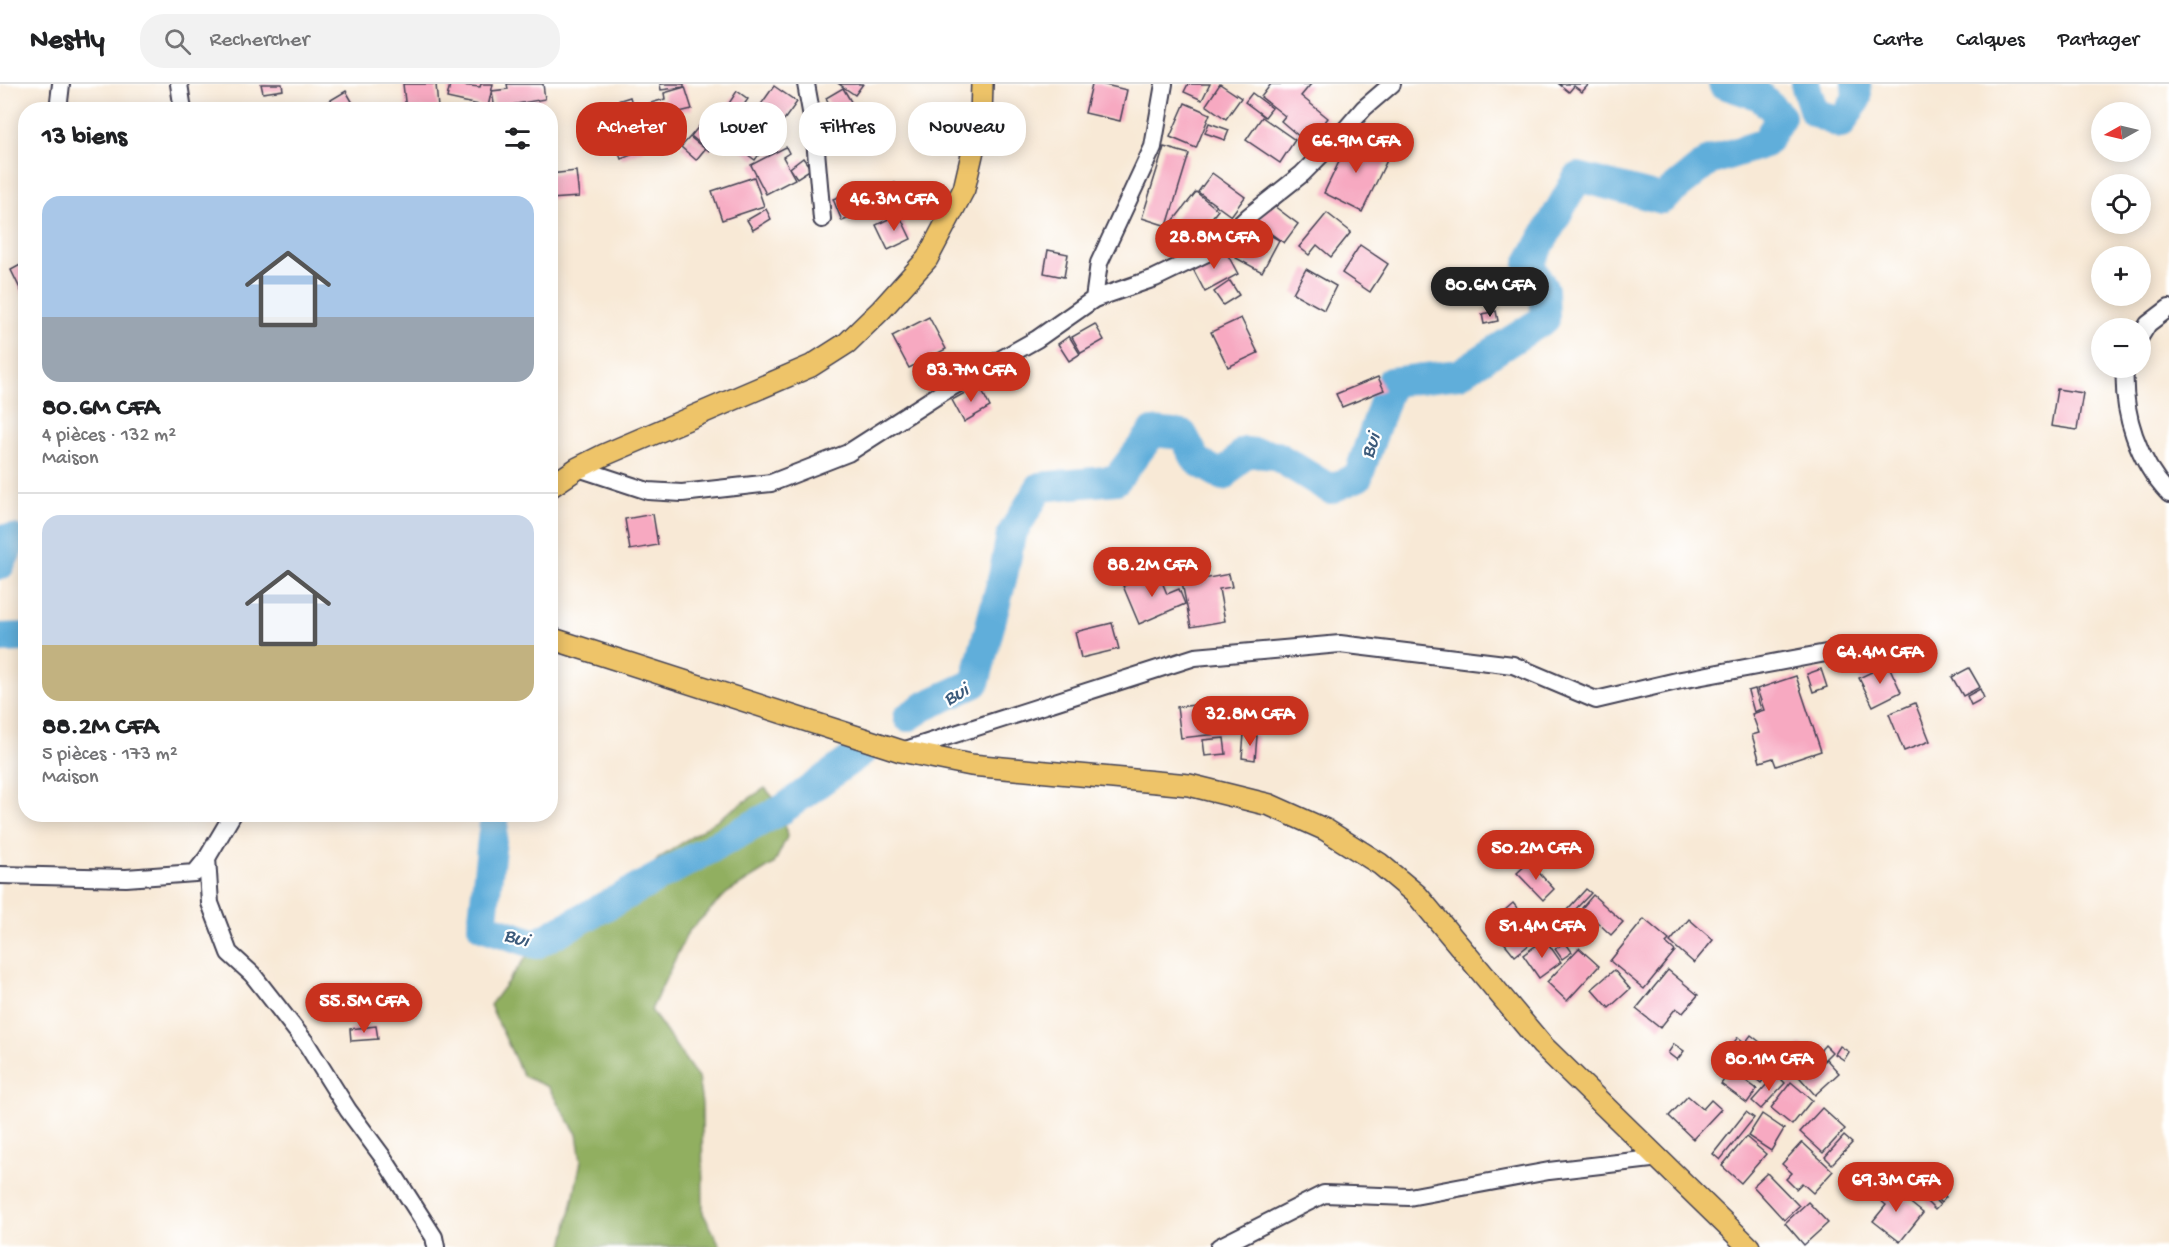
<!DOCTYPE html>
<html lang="fr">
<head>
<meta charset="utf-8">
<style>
	body { margin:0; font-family:"Gochi Hand",sans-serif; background:#f2f2f2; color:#202124; height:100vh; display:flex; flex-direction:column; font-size:22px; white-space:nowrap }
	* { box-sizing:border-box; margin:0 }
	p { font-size:20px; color:#757577 }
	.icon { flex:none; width:33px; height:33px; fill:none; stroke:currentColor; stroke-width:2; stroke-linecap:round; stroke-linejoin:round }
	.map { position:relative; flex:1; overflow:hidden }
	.side { position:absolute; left:18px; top:18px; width:540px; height:720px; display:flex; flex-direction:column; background:#fff; border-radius:24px; box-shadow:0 3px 15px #0003 }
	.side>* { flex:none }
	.hud { position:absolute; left:576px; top:18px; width:570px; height:54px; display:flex; gap:12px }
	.needle { width:39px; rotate:262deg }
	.controls { position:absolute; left:2091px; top:18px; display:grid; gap:12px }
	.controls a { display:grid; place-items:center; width:60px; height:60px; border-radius:50%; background:#fff; box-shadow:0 3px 15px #0003; font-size:30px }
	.price { position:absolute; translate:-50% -51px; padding:0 14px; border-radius:21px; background:#c8321e; color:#fff; font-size:20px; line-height:39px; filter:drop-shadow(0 2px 3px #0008) }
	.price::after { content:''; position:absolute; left:50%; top:36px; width:18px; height:14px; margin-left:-9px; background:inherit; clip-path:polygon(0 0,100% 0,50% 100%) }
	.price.active { background:#222; color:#fff }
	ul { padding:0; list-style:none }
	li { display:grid; align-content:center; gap:12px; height:318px; padding:0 24px }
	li+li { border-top:2px solid #e0e0e0 }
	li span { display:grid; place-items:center; height:186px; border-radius:18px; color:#555 }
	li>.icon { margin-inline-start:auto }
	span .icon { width:108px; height:108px; fill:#fffc; stroke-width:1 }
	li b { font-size:26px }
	h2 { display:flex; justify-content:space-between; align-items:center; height:72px; padding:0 24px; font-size:26px }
	.chip { padding:0 21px; border-radius:24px; background:#fff; box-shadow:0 3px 15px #0003; font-size:21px; line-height:54px }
	.chip.active { background:#c8321e; color:#fff }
	header { display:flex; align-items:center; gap:36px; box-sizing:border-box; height:84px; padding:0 30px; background:#fff; border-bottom:2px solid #e0e0e0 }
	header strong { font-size:28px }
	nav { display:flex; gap:33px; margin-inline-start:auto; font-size:21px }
	.search { width:420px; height:54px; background:#f2f2f2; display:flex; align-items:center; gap:15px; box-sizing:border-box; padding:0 21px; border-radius:24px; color:#757577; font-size:22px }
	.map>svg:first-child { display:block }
	.forest { fill:#91af61; stroke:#5a684e; stroke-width:1.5 }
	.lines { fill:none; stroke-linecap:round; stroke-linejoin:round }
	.river { stroke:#61aeda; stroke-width:30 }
	.building { fill:#f7a9c1 }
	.minor-casing { stroke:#424052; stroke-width:20 }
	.major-casing { stroke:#424052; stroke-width:24 }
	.minor { stroke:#fff; stroke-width:16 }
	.major { stroke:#eec469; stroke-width:21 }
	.labels { text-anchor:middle; stroke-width:4.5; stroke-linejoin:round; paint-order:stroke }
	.water-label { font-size:21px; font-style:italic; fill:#3b5a7b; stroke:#fff }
</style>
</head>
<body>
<header>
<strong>Nestly</strong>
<div class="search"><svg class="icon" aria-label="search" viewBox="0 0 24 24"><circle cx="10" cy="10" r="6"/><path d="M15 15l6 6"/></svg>Rechercher</div>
<nav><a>Carte</a><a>Calques</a><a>Partager</a></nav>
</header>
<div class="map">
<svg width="2169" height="1163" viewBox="0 0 2169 1163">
	<rect width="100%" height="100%" fill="#fff"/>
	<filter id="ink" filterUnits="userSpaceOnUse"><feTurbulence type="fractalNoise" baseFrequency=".0167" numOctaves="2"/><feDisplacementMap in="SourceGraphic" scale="12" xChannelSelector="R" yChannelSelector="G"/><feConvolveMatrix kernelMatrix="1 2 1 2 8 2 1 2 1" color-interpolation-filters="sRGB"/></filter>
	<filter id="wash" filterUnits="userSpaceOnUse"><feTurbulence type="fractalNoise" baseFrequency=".008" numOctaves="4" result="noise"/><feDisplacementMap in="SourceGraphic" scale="24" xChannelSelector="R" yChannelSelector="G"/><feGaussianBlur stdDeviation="1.35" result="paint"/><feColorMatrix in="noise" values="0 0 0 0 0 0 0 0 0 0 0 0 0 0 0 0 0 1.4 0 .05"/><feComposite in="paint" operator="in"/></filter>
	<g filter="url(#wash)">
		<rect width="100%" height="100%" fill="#f8e9d6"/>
		<polygon class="forest" points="765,704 783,725 787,753 774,780 727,809 688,848 651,926 698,994 702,1020 703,1129 721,1163 563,1163 581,1077 577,1050 548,1003 523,992 490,921 536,860 609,835 658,775"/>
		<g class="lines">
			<g class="river">
				<polyline points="1805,0 1814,28 1841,40 1857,14 1856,0"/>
				<polyline points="0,455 13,455 0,481"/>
				<polyline points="0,554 26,553"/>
				<polyline points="908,633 925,622 975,599 1003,492 1011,451 1040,403 1116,396 1153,348 1183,351 1197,377 1223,392 1245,368 1275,371 1330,405 1358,393 1391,298 1459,290 1545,235 1544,206 1529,180 1578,93 1662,115 1709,77 1765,59 1781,33 1760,12 1723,0"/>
				<polyline points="495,730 482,842 536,860 783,725 864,666"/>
			</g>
		</g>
		<g id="blocks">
			<g class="building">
				<polygon points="261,0 282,0 283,6 263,9"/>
				<polygon points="403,0 436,0 438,24 406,26"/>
				<polygon points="450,0 480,3 481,0 493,0 488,23 447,14"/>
				<polygon points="507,0 543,0 545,15 499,23 510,22 510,26 495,26 492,7 508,5"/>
				<polygon points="660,0 684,0 684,3 661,6"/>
				<polygon points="839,0 863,0 855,11"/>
				<polygon points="1092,0 1101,0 1127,6 1120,37 1085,29"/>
				<polygon points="1188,0 1210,0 1202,16 1184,8"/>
				<polygon points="1220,0 1241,14 1226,35 1206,21"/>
				<polygon points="1271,0 1311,0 1301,12 1328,34 1308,60 1281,37 1285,32 1261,13"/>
				<polygon points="1559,0 1589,0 1582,8 1574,2 1569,8"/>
				<polygon points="774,2 797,18 755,76 733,60"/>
				<polygon points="685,3 692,25 671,30 673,39 646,46 640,22 665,15 664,9"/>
				<polygon points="843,4 853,21 836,32 826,14"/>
				<polygon points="346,7 357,26 314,26"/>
				<polygon points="737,7 748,15 733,37 722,30"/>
				<polygon points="1252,9 1272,24 1265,33 1245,18"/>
				<polygon points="630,13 634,26 609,33 605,21"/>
				<polygon points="1185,19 1210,30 1196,64 1170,53"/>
				<polygon points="710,29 728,43 709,67 691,52"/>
				<polygon points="1262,33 1295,56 1280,79 1246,56"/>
				<polygon points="635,39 644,66 621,75 616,61 608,64 603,50"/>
				<polygon points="1209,39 1229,46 1225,56 1205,49"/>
				<polygon points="673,40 676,48 664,53 660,45"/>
				<polygon points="690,53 705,65 696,76 681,63"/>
				<polygon points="1351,53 1389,72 1362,128 1324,109"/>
				<polygon points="786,63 789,69 783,73 795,95 766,110 751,81"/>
				<polygon points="1164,63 1189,70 1167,142 1142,134"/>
				<polygon points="803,74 811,85 797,94 790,84"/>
				<polygon points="576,87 579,113 550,115 550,90"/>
				<polygon points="1212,89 1245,113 1231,132 1198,108"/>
				<polygon points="754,93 764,122 722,136 712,107"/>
				<polygon points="895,99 904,120 870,133 868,127 842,137 833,115 846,110 848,117"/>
				<polygon points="1196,108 1218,126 1185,168 1163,150"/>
				<polygon points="1270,119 1298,140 1284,159 1256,139"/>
				<polygon points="766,125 771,135 753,146 747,136"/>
				<polygon points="1327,129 1351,148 1331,173 1317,161 1309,171 1299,163"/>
				<polygon points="899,130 911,155 888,166 876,141"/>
				<polygon points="1253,142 1279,156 1262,188 1236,174"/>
				<polygon points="1360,161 1388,180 1370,208 1342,189"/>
				<polygon points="1224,164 1238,190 1205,208 1191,181"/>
				<polygon points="1048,166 1068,170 1064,193 1044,189"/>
				<polygon points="24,179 26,182 26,217 11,186"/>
				<polygon points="1306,185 1336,202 1324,226 1293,209"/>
				<polygon points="1230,197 1239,211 1223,221 1214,208"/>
				<polygon points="1496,227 1498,237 1484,240 1482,230"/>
				<polygon points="929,233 946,265 909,284 892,252"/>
				<polygon points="1241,234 1258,269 1228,283 1211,248"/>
				<polygon points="1095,240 1104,256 1081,269 1072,253"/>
				<polygon points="1069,252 1080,270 1069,277 1058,260"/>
				<polygon points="1378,293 1384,306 1342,323 1336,310"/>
				<polygon points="979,301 990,323 964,338 952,316"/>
				<polygon points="2057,305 2083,309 2077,346 2051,342"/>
				<polygon points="653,430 658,461 630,466 625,435"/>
				<polygon points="1172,470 1175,483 1121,495 1119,483"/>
				<polygon points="1158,488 1167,510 1179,505 1185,520 1139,540 1123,502"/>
				<polygon points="1229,490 1232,503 1219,505 1225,537 1191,543 1182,499"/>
				<polygon points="1112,539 1119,565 1081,574 1075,548"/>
				<polygon points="1888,580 1901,608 1873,622 1859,594"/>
				<polygon points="1969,584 1980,603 1963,612 1952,593"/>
				<polygon points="1821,585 1827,603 1813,608 1807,590"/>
				<polygon points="1796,592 1821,667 1776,682 1773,674 1760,678 1752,651 1759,649 1752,630 1764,626 1757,605"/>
				<polygon points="1755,605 1761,625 1754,628 1748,607"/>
				<polygon points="1980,605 1984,614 1971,621 1967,612"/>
				<polygon points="1241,616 1244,647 1181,654 1177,623"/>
				<polygon points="1915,619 1930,657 1904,667 1889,630"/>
				<polygon points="1244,650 1257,652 1255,676 1242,674"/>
				<polygon points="1224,654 1226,670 1205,672 1203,656"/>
				<polygon points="1529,778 1554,805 1543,816 1517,789"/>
				<polygon points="1586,805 1591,809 1570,831 1566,827"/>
				<polygon points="1593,811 1623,838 1611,851 1582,824"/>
				<polygon points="1513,819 1540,852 1515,872 1489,840"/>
				<polygon points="1644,835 1669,856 1666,859 1675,867 1644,905 1610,877"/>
				<polygon points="1689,835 1713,856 1694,879 1670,858"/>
				<polygon points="1545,855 1561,878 1539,894 1523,871"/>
				<polygon points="1565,858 1572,868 1562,875 1555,865"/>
				<polygon points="1579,864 1599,882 1567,917 1547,898"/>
				<polygon points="1614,886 1630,905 1609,924 1592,905"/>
				<polygon points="1668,886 1698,911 1683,929 1676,924 1660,944 1636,925"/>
				<polygon points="376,942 378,955 351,957 350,945"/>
				<polygon points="1751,951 1780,974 1761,999 1725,970 1738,953 1745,959"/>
				<polygon points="1674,960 1684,967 1677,976 1668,969"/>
				<polygon points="1801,960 1809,968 1789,989 1781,981"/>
				<polygon points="1825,961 1832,968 1824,976 1818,969"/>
				<polygon points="1840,962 1849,968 1844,976 1835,970"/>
				<polygon points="1814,969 1823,978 1826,975 1839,989 1815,1011 1794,987"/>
				<polygon points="1731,986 1757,1005 1747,1019 1721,1000"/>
				<polygon points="1776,990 1785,999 1761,1025 1752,1017"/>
				<polygon points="1791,998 1812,1016 1792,1041 1771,1024"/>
				<polygon points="1688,1012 1703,1025 1711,1016 1721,1025 1693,1055 1669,1032"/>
				<polygon points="1822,1024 1845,1045 1823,1069 1800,1048"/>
				<polygon points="1746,1028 1754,1034 1720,1076 1713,1070"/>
				<polygon points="1762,1030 1784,1045 1771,1067 1748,1052"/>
				<polygon points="1844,1052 1852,1059 1832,1080 1825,1073"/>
				<polygon points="1746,1053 1766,1070 1741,1099 1722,1082"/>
				<polygon points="1802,1058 1833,1087 1813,1109 1802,1099 1796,1105 1786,1095 1792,1089 1782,1080"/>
				<polygon points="1767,1089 1799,1122 1784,1136 1753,1102"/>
				<polygon points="1929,1096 1946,1113 1941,1119 1924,1101"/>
				<polygon points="1886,1099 1923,1129 1900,1158 1873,1137 1886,1121 1875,1112"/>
				<polygon points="1925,1106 1940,1121 1935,1126 1920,1111"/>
				<polygon points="1808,1118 1828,1139 1804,1161 1785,1139"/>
			</g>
		</g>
	</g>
	<g filter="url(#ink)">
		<use href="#blocks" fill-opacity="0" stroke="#424052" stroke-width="1.5"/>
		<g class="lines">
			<defs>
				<g id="minor">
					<polyline points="179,0 183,26"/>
					<polyline points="806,0 814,44 822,135"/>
					<polyline points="58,26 61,0"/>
					<polyline points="1094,215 1155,194 1213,166 1249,132 1302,90 1339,53 1364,24 1392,0"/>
					<polyline points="2140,253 2148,240 2169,224"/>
					<path d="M2125,284c-3,45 13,93 44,126"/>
					<polyline points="578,384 648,407 682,409 771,399 848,369 943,308 1037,255 1094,215 1099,179 1153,63 1164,0"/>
					<polyline points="902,667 1195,573 1340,560 1513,581 1596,616 1681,596 1826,569"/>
					<polyline points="207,774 210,819 229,869 252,890 306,959 348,1026 382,1072 434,1153 436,1163"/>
					<polyline points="0,791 126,794 195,789 207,774 233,730"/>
					<polyline points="1219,1163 1324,1110 1409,1113 1549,1087 1660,1074"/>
				</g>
				<g id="major">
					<polyline points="550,403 578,384 604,371 811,282 847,259 881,226 927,175 964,105 981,32 982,0"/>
					<polyline points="550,554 901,667 971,681 1189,701 1270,721 1326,746 1380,780 1417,811 1542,961 1749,1163"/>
				</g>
			</defs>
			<use href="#minor" class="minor-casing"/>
			<use href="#major" class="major-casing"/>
			<use href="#minor" class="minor"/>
			<use href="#major" class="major"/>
		</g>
	</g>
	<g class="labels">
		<g class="water-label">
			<text transform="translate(1369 361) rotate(-71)" y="7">Bui</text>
			<text transform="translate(955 609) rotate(-29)" y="7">Bui</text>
			<text transform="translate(517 852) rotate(16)" y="7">Bui</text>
		</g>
	</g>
</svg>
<div class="controls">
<a><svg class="needle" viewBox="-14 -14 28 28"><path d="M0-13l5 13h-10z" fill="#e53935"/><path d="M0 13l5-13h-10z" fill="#757577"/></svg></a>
<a><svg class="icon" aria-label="locate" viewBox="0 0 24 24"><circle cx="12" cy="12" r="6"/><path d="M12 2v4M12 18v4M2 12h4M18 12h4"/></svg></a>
<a>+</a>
<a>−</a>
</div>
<b class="price" style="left:1356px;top:90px">66.9M CFA</b>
<b class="price" style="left:894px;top:148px">46.3M CFA</b>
<b class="price" style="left:1214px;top:186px">28.8M CFA</b>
<b class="price active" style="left:1490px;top:234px">80.6M CFA</b>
<b class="price" style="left:971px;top:319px">83.7M CFA</b>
<b class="price" style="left:1152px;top:514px">88.2M CFA</b>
<b class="price" style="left:1880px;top:601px">64.4M CFA</b>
<b class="price" style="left:1250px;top:663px">32.8M CFA</b>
<b class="price" style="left:1536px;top:797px">50.2M CFA</b>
<b class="price" style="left:1542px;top:875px">51.4M CFA</b>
<b class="price" style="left:364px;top:950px">55.5M CFA</b>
<b class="price" style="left:1769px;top:1008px">80.1M CFA</b>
<b class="price" style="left:1896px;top:1129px">69.3M CFA</b>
<div class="hud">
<a class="chip active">Acheter</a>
<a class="chip">Louer</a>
<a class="chip">Filtres</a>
<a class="chip">Nouveau</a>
</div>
<section class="side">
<h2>13 biens<svg class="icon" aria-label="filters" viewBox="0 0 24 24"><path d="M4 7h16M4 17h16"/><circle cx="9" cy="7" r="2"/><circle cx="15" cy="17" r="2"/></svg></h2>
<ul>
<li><span style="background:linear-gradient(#a9c7e8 65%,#9aa5b1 0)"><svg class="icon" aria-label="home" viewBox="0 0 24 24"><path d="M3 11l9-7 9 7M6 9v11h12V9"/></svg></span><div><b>80.6M CFA</b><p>4 pièces · 132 m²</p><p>Maison</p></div></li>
<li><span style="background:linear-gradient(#c9d6e8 70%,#c2b280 0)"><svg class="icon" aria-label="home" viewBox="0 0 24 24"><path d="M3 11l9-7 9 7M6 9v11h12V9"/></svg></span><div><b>88.2M CFA</b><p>5 pièces · 173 m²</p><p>Maison</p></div></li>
</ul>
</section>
</div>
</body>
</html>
